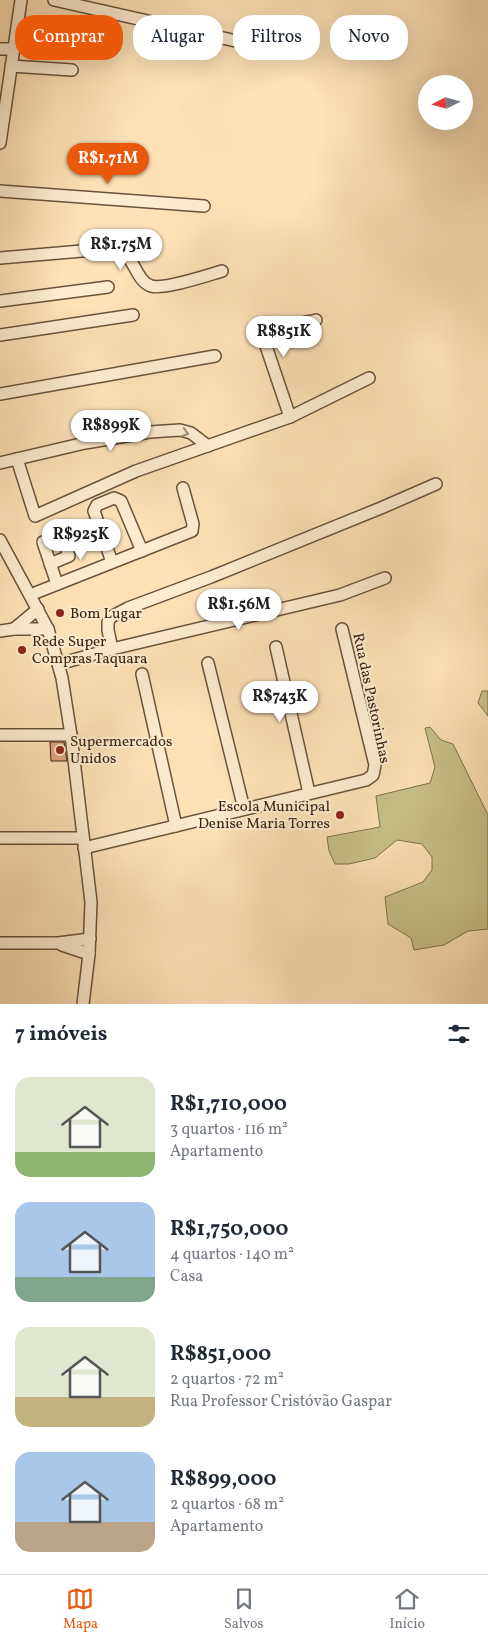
<!DOCTYPE html>
<html lang="pt">
<head>
<meta charset="utf-8">
<style>
	body { margin:0; font-family:Vollkorn,serif; background:#f6f6f7; color:#1f2937; height:100vh; display:flex; flex-direction:column; font-size:19px; white-space:nowrap }
	* { box-sizing:border-box; margin:0 }
	p { font-size:16px; color:#747a83 }
	.icon { flex:none; width:28px; height:28px; fill:none; stroke:currentColor; stroke-width:2; stroke-linecap:round; stroke-linejoin:round }
	.map { position:relative; height:1004px; overflow:hidden }
	.details { display:flex; flex-direction:column; background:#fff; flex:1 }
	.details>* { flex:none }
	.hud { position:absolute; left:15px; top:15px; width:459px; height:45px; display:flex; gap:10px }
	.needle { width:32px; rotate:264deg }
	.controls { position:absolute; left:418px; top:75px; display:grid; gap:10px }
	.controls a { display:grid; place-items:center; width:55px; height:55px; border-radius:50%; background:#fff; box-shadow:0 5px 20px #0002; font-size:25px }
	.price { position:absolute; translate:-50% -42px; padding:0 11px; border-radius:18px; background:#fff; color:#222; font-size:16px; line-height:32px; filter:drop-shadow(0 1px 2px #0008) }
	.price::after { content:''; position:absolute; left:50%; top:30px; width:15px; height:11px; margin-left:-8px; background:inherit; clip-path:polygon(0 0,100% 0,50% 100%) }
	.price.current { background:#ea580c; color:#fff }
	ul { padding:0; list-style:none }
	li { display:flex; align-items:center; gap:15px; height:125px; padding:0 15px }
	li span { display:grid; place-items:center; flex:none; width:140px; height:100px; border-radius:15px; color:#555 }
	li>.icon { margin-inline-start:auto }
	span .icon { width:60px; height:60px; fill:#fffc; stroke-width:1 }
	li b { font-size:21px }
	h2 { display:flex; justify-content:space-between; align-items:center; height:60px; padding:0 15px; font-size:21px }
	.tag { padding:0 18px; border-radius:20px; background:#fff; box-shadow:0 5px 20px #0002; font-size:18px; line-height:45px }
	.tag.current { background:#ea580c; color:#fff }
	.tab-bar { display:flex; justify-content:space-around; align-items:center; height:70px; border-top:1px solid #e0e1e3; background:#fff; font-size:14px; color:#747a83 }
	.tab-bar a { display:grid; justify-items:center; gap:2px }
	.tab-bar .current { color:#ea580c }
	.map>svg:first-child { display:block }
	.green { fill:#c8c089; stroke:#80724e }
	.building { fill:#e3a581; stroke:#392313 }
	.lines { fill:none; stroke-linecap:round; stroke-linejoin:round }
	.minor-casing { stroke:#6a523c; stroke-width:14 }
	.minor { stroke:#feecd0; stroke-width:11 }
	.oneway { stroke:#9c8872 }
	.poi-dot { fill:#8f2418; stroke:#feecd0; stroke-width:2 }
	.labels { text-anchor:middle; stroke-width:4; stroke-linejoin:round; paint-order:stroke }
	.poi-label { font-size:15px; fill:#392313; stroke:#feecd0; text-anchor:start }
	.street-label { font-size:15px; fill:#392313; stroke:#feecd0 }
</style>
</head>
<body>
<div class="map">
<svg width="488" height="1004" viewBox="0 0 488 1004">
	<rect width="100%" height="100%" fill="#fee1b7"/>
	<filter id="stains"><feTurbulence type="fractalNoise" baseFrequency=".004" numOctaves="4"/><feColorMatrix values="0 0 0 0 .2 0 0 0 0 .09 0 0 0 0 .02 0 0 0 .5 -.17"/></filter>
	<radialGradient id="worn" r=".72"><stop offset=".6" stop-color="#630" stop-opacity="0"/><stop offset="1" stop-color="#630" stop-opacity=".3"/></radialGradient>
	<g class="green">
		<polygon points="482,691 488,691 488,716 478,703"/>
		<polygon points="430,727 441,740 453,744 488,815 488,929 468,931 444,945 414,950 411,938 388,924 385,897 423,882 432,870 432,857 422,844 397,840 375,858 349,864 335,864 329,851 327,837 380,827 376,796 430,783 435,767 425,728"/>
	</g>
	<polygon class="building" points="50,742 64,742 67,761 51,761"/>
	<g class="lines">
		<defs>
			<g id="minor">
				<polyline points="54,0 276,50"/>
				<polyline points="0,49 14,49"/>
				<polyline points="11,66 72,70"/>
				<polyline points="0,143 21,0"/>
				<polyline points="0,191 204,206"/>
				<path d="M0,258l105,-9c6,1 14,1 19,4 11,8 13,28 27,33 13,4 57,-11 71,-15"/>
				<polyline points="0,301 108,287"/>
				<polyline points="0,335 133,315"/>
				<polyline points="0,394 215,356"/>
				<path d="M290,417l-24,-71 -2,-10c7,-9 40,-13 52,-16"/>
				<polyline points="17,459 35,516 136,471 290,417 369,378"/>
				<polyline points="0,463 85,443 150,432 180,430 191,433 208,446"/>
				<polyline points="0,540 48,629 62,678 71,735 91,902 89,954 83,1004"/>
				<polyline points="43,542 57,584"/>
				<polyline points="112,562 94,511 97,505 114,498 121,501 142,551"/>
				<polyline points="50,564 69,556 62,535"/>
				<polyline points="30,595 192,531 193,524 183,488"/>
				<polyline points="14,629 38,609"/>
				<polyline points="0,631 14,629 48,629"/>
				<polyline points="276,647 309,793"/>
				<polyline points="112,649 108,630 108,622 111,617 128,608 211,577 381,508 436,484"/>
				<polyline points="208,663 244,809"/>
				<polyline points="59,664 112,649 340,595 385,578"/>
				<polyline points="142,674 176,826"/>
				<polyline points="0,735 71,735"/>
				<polyline points="0,838 83,838"/>
				<polyline points="84,848 366,780 373,775 375,765 342,629"/>
				<polyline points="0,943 58,943 90,939"/>
				<polyline points="62,945 89,954"/>
			</g>
		</defs>
		<use href="#minor" class="minor-casing"/>
		<use href="#minor" class="minor"/>
	</g>
	<defs><path id="oneway-chevron" d="M-2-3.5L2.5 0L-2 3.5" fill="none" stroke-width="1.6" stroke-linecap="round" stroke-linejoin="round" transform="scale(1.25)"/></defs>
	<use class="oneway" href="#oneway-chevron" transform="translate(185 433) rotate(16)"/>
	<g class="poi-dot">
		<circle cx="60" cy="613" r="5"/>
		<circle cx="22" cy="650" r="5"/>
		<circle cx="60" cy="750" r="5"/>
		<circle cx="340" cy="815" r="5"/>
	</g>
	<g class="labels">
		<g class="poi-label">
			<text x="70" y="618">Bom Lugar</text>
			<text x="32" y="646">Rede Super<tspan x="32" dy="17">Compras Taquara</tspan></text>
			<text x="70" y="746">Supermercados<tspan x="70" dy="17">Unidos</tspan></text>
			<text x="330" y="811" text-anchor="end">Escola Municipal<tspan x="330" dy="17">Denise Maria Torres</tspan></text>
		</g>
		<g class="street-label">
			<text transform="translate(372 698) rotate(78)" y="5">Rua das Pastorinhas</text>
		</g>
	</g>
	<rect width="100%" height="100%" filter="url(#stains)"/>
	<rect width="100%" height="100%" fill="url(#worn)"/>
</svg>
<div class="controls">
<a><svg class="needle" viewBox="-14 -14 28 28"><path d="M0-13l5 13h-10z" fill="#e53935"/><path d="M0 13l5-13h-10z" fill="#747a83"/></svg></a>
</div>
<b class="price current" style="left:108px;top:185px">R$1.71M</b>
<b class="price" style="left:121px;top:271px">R$1.75M</b>
<b class="price" style="left:284px;top:358px">R$851K</b>
<b class="price" style="left:111px;top:452px">R$899K</b>
<b class="price" style="left:81px;top:561px">R$925K</b>
<b class="price" style="left:239px;top:631px">R$1.56M</b>
<b class="price" style="left:280px;top:723px">R$743K</b>
<div class="hud">
<a class="tag current">Comprar</a>
<a class="tag">Alugar</a>
<a class="tag">Filtros</a>
<a class="tag">Novo</a>
</div>
</div>
<section class="details">
<h2>7 imóveis<svg class="icon" aria-label="filters" viewBox="0 0 24 24"><path d="M4 7h16M4 17h16"/><circle cx="9" cy="7" r="2"/><circle cx="15" cy="17" r="2"/></svg></h2>
<ul>
<li><span style="background:linear-gradient(#dfe7d0 75%,#8fb573 0)"><svg class="icon" aria-label="home" viewBox="0 0 24 24"><path d="M3 11l9-7 9 7M6 9v11h12V9"/></svg></span><div><b>R$1,710,000</b><p>3 quartos · 116 m²</p><p>Apartamento</p></div></li>
<li><span style="background:linear-gradient(#a9c7e8 75%,#7fa58c 0)"><svg class="icon" aria-label="home" viewBox="0 0 24 24"><path d="M3 11l9-7 9 7M6 9v11h12V9"/></svg></span><div><b>R$1,750,000</b><p>4 quartos · 140 m²</p><p>Casa</p></div></li>
<li><span style="background:linear-gradient(#dfe7d0 70%,#c2b280 0)"><svg class="icon" aria-label="home" viewBox="0 0 24 24"><path d="M3 11l9-7 9 7M6 9v11h12V9"/></svg></span><div><b>R$851,000</b><p>2 quartos · 72 m²</p><p>Rua Professor Cristóvão Gaspar</p></div></li>
<li><span style="background:linear-gradient(#a9c7e8 70%,#b9a48a 0)"><svg class="icon" aria-label="home" viewBox="0 0 24 24"><path d="M3 11l9-7 9 7M6 9v11h12V9"/></svg></span><div><b>R$899,000</b><p>2 quartos · 68 m²</p><p>Apartamento</p></div></li>
</ul>
</section>
<nav class="tab-bar">
<a class="current"><svg class="icon" aria-label="map" viewBox="0 0 24 24"><path d="M3 6l6-2 6 2 6-2v14l-6 2-6-2-6 2zM9 4v14M15 6v14"/></svg>Mapa</a>
<a><svg class="icon" aria-label="saved" viewBox="0 0 24 24"><path d="M7 4h10v16l-5-4-5 4z"/></svg>Salvos</a>
<a><svg class="icon" aria-label="home" viewBox="0 0 24 24"><path d="M3 11l9-7 9 7M6 9v11h12V9"/></svg>Início</a>
</nav>
</body>
</html>
